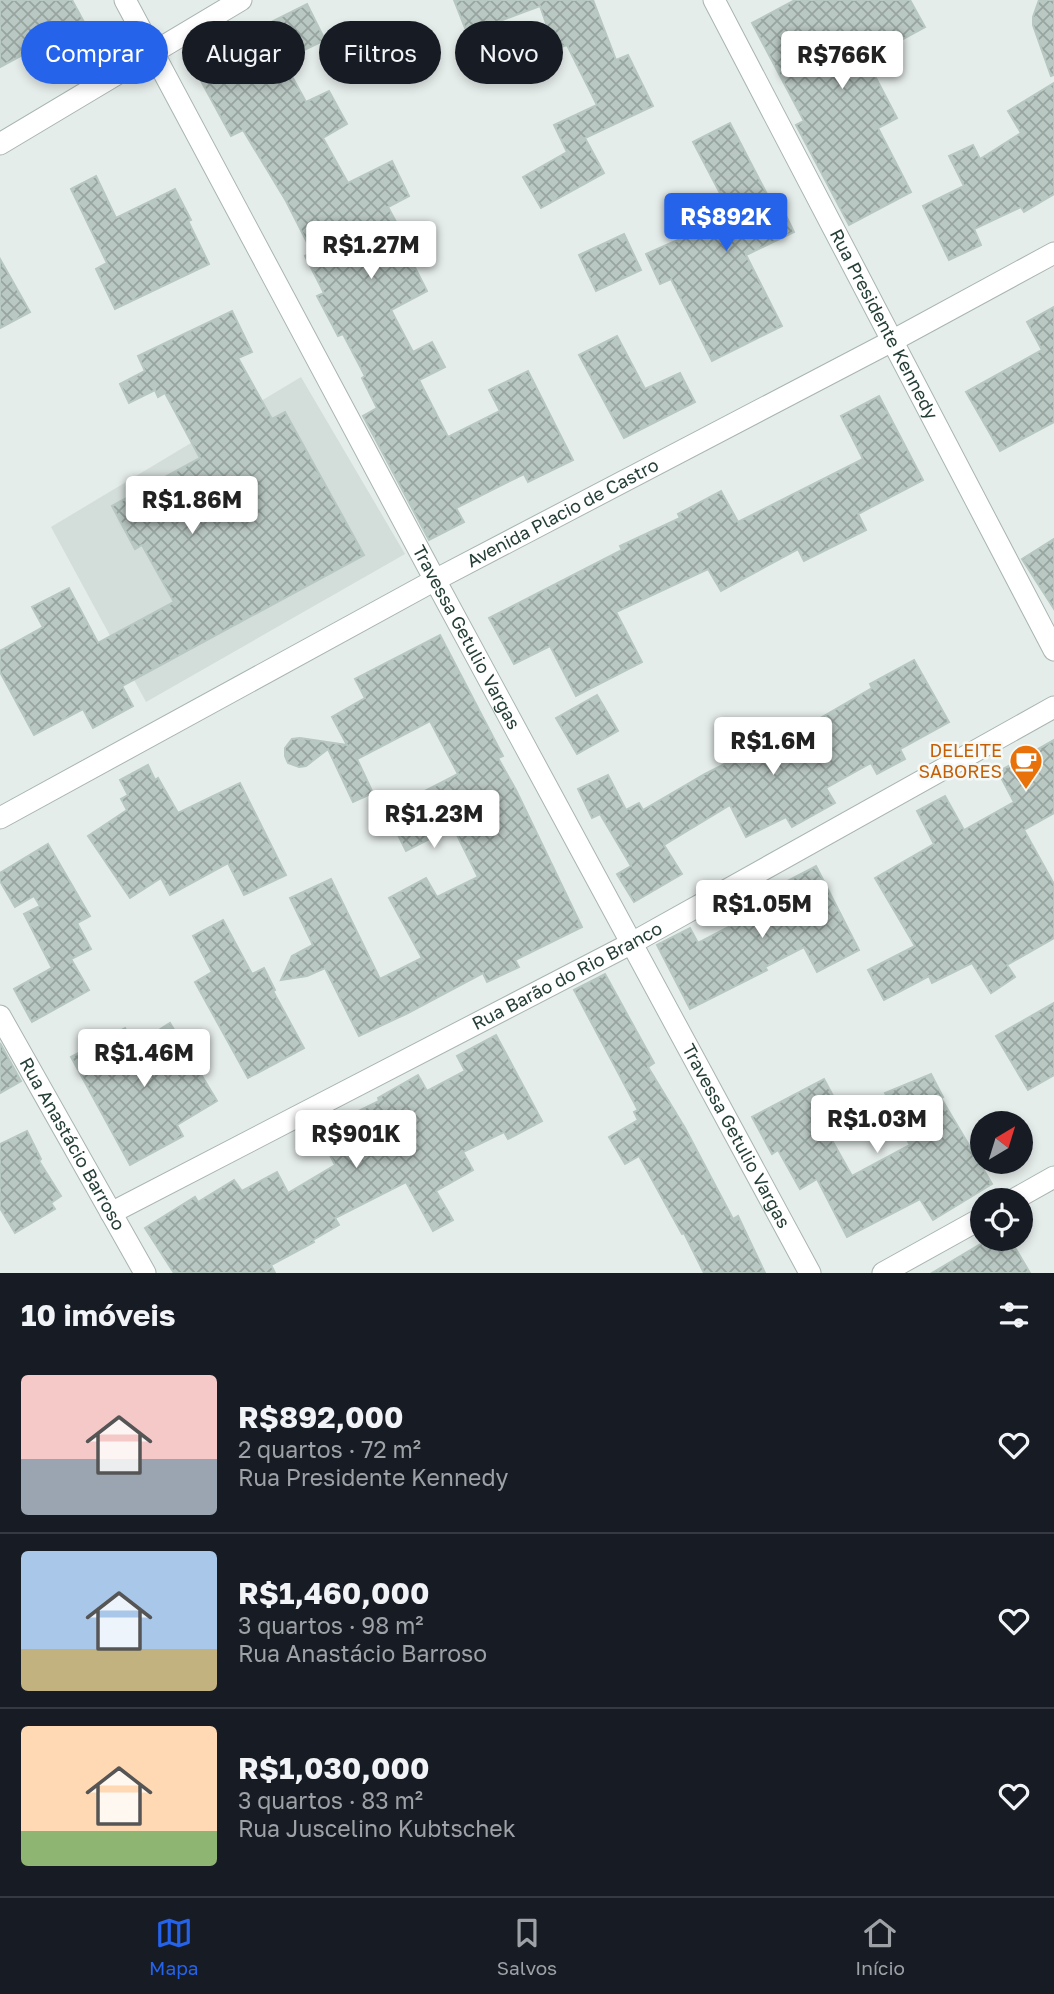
<!DOCTYPE html>
<html lang="pt">
<head>
<meta charset="utf-8">
<style>
	body { margin:0; font-family:"Golos Text",sans-serif; background:#242831; color:#f1f3f6; height:100vh; display:flex; flex-direction:column; font-size:26px; white-space:nowrap }
	* { box-sizing:border-box; margin:0 }
	p { font-size:23px; color:#9ea1a6 }
	.icon { flex:none; width:38px; height:38px; fill:none; stroke:currentColor; stroke-width:2; stroke-linecap:round; stroke-linejoin:round }
	.map { position:relative; height:1273px; overflow:hidden }
	.panel { display:flex; flex-direction:column; background:#171b24; flex:1 }
	.panel>* { flex:none }
	.top-card { position:absolute; left:21px; top:21px; width:700px; height:63px; display:flex; gap:14px }
	.needle { width:46px; rotate:38deg }
	.buttons { position:absolute; left:970px; top:1111px; display:grid; gap:14px }
	.buttons a { display:grid; place-items:center; width:63px; height:63px; border-radius:50%; background:#171b24; box-shadow:0 4px 10px #0003; font-size:35px }
	.price { position:absolute; translate:-50% -60px; padding:0 16px; border-radius:7px; background:#fff; color:#222; font-size:23px; line-height:46px; filter:drop-shadow(0 2px 4px #0008) }
	.price::after { content:''; position:absolute; left:50%; top:42px; width:21px; height:16px; margin-left:-10px; background:inherit; clip-path:polygon(0 0,100% 0,50% 100%) }
	.price.selected { background:#2563eb; color:#fff }
	ul { padding:0; list-style:none }
	li { display:flex; align-items:center; gap:21px; height:175px; padding:0 21px }
	li+li { border-top:2px solid #363941 }
	li span { display:grid; place-items:center; flex:none; width:196px; height:140px; border-radius:7px; color:#555 }
	li>.icon { margin-inline-start:auto }
	span .icon { width:84px; height:84px; fill:#fffc; stroke-width:1 }
	li b { font-size:30px }
	h2 { display:flex; justify-content:space-between; align-items:center; height:84px; padding:0 21px; font-size:30px }
	.chip { padding:0 24px; border-radius:32px; background:#171b24; box-shadow:0 4px 10px #0003; font-size:24px; line-height:63px }
	.chip.selected { background:#2563eb; color:#fff }
	.menu { display:flex; justify-content:space-around; align-items:center; height:98px; border-top:2px solid #363941; background:#171b24; font-size:19px; color:#9ea1a6 }
	.menu a { display:grid; justify-items:center; gap:4px }
	.menu .selected { color:#2563eb }
	.map>svg:first-child { display:block }
	.built { fill:#d3ddd9 }
	.building { fill:url(#building-cross-hatch); stroke:#b7c7c1; stroke-width:2 }
	.lines { fill:none; stroke-linecap:round; stroke-linejoin:round }
	.minor-casing { stroke:#a8b5b1; stroke-width:23 }
	.minor { stroke:#fff; stroke-width:21 }
	.labels { text-anchor:middle; stroke-width:5; stroke-linejoin:round; paint-order:stroke }
	.street-label { font-size:18px; fill:#253f38; stroke:#f5faf8 }
	.food-label { font-size:18px; fill:#c56008; stroke:#f5faf8; text-anchor:end }
</style>
</head>
<body>
<div class="map">
<svg width="1054" height="1273" viewBox="0 0 1054 1273">
	<defs>
		<pattern id="building-cross-hatch" width="8" height="8" patternUnits="userSpaceOnUse" patternTransform="scale(1.75)"><rect width="8" height="8" fill="#bac8c3"/><path d="M0 0l8 8M0 8l8-8" fill="none" stroke="#97a49f"/></pattern>
	</defs>
	<rect width="100%" height="100%" fill="#e5edea"/>
	<polygon class="built" points="301,377 405,554 146,702 51,527"/>
	<g class="building">
		<polygon points="0,0 72,0 84,22 0,67"/>
		<polygon points="454,0 593,0 616,60 628,55 653,106 585,138 604,173 541,208 523,177 567,152 554,125 597,105 567,45 555,49 540,6 467,33"/>
		<polygon points="795,0 910,0 925,27 866,59 897,118 878,128 911,192 849,225 796,125 804,121 752,23"/>
		<polygon points="1039,0 1054,0 1054,75 1051,76 1033,25 1033,17"/>
		<polygon points="307,4 325,40 283,60 306,102 329,91 347,124 323,138 348,183 392,161 409,196 388,207 408,244 404,246 427,291 391,310 413,352 432,342 445,367 419,380 448,437 500,411 489,390 528,371 573,460 528,482 524,474 456,508 464,522 429,540 363,416 377,408 362,378 365,376 343,334 338,336 317,296 324,293 305,256 312,252 286,201 243,130 231,136 189,59 236,33 239,38"/>
		<polygon points="1054,83 1054,194 1024,212 1021,207 974,229 981,245 949,260 923,206 964,186 949,156 973,145 980,159 1021,133 1008,111"/>
		<polygon points="730,123 769,198 776,195 794,232 746,255 782,326 712,361 671,279 660,284 646,254 732,216 693,142"/>
		<polygon points="96,176 116,218 175,189 191,220 188,221 209,264 115,309 96,269 107,263 71,189"/>
		<polygon points="624,234 641,270 596,291 579,255"/>
		<polygon points="0,259 30,312 0,328"/>
		<polygon points="1054,307 1054,422 1000,451 966,392 1042,350 1027,322"/>
		<polygon points="232,311 252,352 238,358 272,419 285,412 364,555 122,686 133,706 93,728 83,709 34,735 0,672 0,651 43,627 32,607 69,588 98,643 174,602 142,545 135,549 112,506 200,458 165,393 158,397 155,390 129,403 120,384 145,371 138,356"/>
		<polygon points="617,336 645,389 680,373 695,402 624,438 579,355"/>
		<polygon points="879,396 923,480 858,514 866,530 804,561 798,549 721,591 708,569 616,612 642,662 576,696 550,646 514,664 489,618 622,550 620,546 680,518 678,514 721,491 738,522 863,459 841,416"/>
		<polygon points="1054,539 1054,609 1022,559"/>
		<polygon points="440,635 503,756 498,758 516,790 582,927 515,960 519,967 487,982 483,973 406,1014 359,1036 325,968 307,976 281,980 292,956 313,945 290,898 331,879 380,979 422,958 389,898 426,878 437,897 478,877 453,827 406,851 386,811 458,774 430,721 357,759 373,793 353,802 328,749 306,766 299,767 288,763 285,756 285,748 292,739 300,738 347,745 332,717 365,698 355,679"/>
		<polygon points="914,660 949,722 900,749 905,759 877,774 871,763 826,788 835,803 792,827 786,817 746,837 730,805 664,845 682,874 634,902 617,874 631,866 600,814 592,818 578,789 608,775 626,810 639,803 643,810 705,774 746,753 752,765 802,737 798,731 872,688 870,684"/>
		<polygon points="597,695 618,731 577,754 556,718"/>
		<polygon points="1054,740 1054,813 1024,830 1054,884 1054,938 1007,965 1015,977 991,993 972,963 932,983 929,976 884,1000 868,970 915,946 875,878 934,844 917,811 945,796 964,830 1014,802 998,772"/>
		<polygon points="148,765 155,780 158,778 178,813 240,783 286,875 244,895 228,863 170,895 161,878 130,898 88,836 127,810 121,799 128,795 120,780"/>
		<polygon points="48,844 90,916 77,923 91,949 71,959 89,990 32,1022 14,989 52,968 24,914 40,906 34,896 15,907 0,881 0,873"/>
		<polygon points="816,866 859,950 817,972 804,947 765,967 767,970 690,1009 657,945 690,928 698,943 744,919 739,909 775,891 774,888"/>
		<polygon points="223,920 252,974 264,968 275,990 273,991 304,1048 248,1078 195,982 212,972 193,936"/>
		<polygon points="605,974 654,1063 648,1067 685,1128 733,1219 738,1216 765,1273 704,1273 684,1233 682,1234 639,1156 625,1164 609,1137 638,1120 634,1112 638,1110 574,990"/>
		<polygon points="1054,1003 1054,1075 1028,1090 996,1036"/>
		<polygon points="170,1023 217,1101 177,1125 183,1136 130,1165 71,1057 125,1028 134,1046"/>
		<polygon points="496,1035 542,1121 508,1139 504,1132 463,1152 473,1170 436,1191 453,1220 433,1231 406,1182 335,1218 339,1225 313,1240 314,1242 271,1265 275,1273 174,1273 145,1228 195,1197 198,1202 234,1180 242,1191 277,1172 288,1193 335,1165 318,1131 379,1101 378,1098 418,1075 427,1091 465,1071 457,1056"/>
		<polygon points="0,1043 21,1081 0,1093"/>
		<polygon points="931,1074 943,1097 941,1098 992,1184 933,1220 920,1199 847,1237 817,1179 800,1189 778,1150 772,1154 752,1117 824,1079 844,1116 824,1126 852,1176 910,1145 899,1126 901,1125 885,1093"/>
		<polygon points="27,1131 41,1159 39,1161 61,1196 51,1203 55,1209 15,1233 0,1208 0,1144"/>
		<polygon points="989,1239 1010,1239 1030,1273 932,1273"/>
	</g>
	<g class="lines">
		<defs>
			<g id="minor">
				<path id="s1" d="M125,0l310,580 375,693"/>
				<path id="s2" d="M714,0l340,650"/>
				<polyline points="0,144 241,0"/>
				<path id="s3" d="M0,818l435,-238 457,-239 162,-88"/>
				<path id="s4" d="M0,1016l145,257"/>
				<polyline points="1013,1200 1054,1177"/>
				<path id="s5" d="M111,1213l521,-270 422,-236"/>
				<polyline points="883,1273 982,1218"/>
			</g>
		</defs>
		<use href="#minor" class="minor-casing"/>
		<use href="#minor" class="minor"/>
	</g>
	<defs>
		<symbol id="cafe-pin" viewBox="-11 -11 22 30"><path d="M0 17L-7.5 6A9.5 9.5 0 1 1 7.5 6Z" fill="#e8710a" stroke="#f5faf8"/><path d="M-5.5-4.5H6V0H3Q3 3.5 0 3.5H-2.5Q-5.5 3.5-5.5 0ZM3-3.2v2h1.7v-2ZM-6 4.5H4V6H-6Z" fill="#fff"/></symbol>
	</defs>
	<g fill-rule="evenodd">
		<use href="#cafe-pin" x="1007" y="742" width="38" height="52"/>
	</g>
	<g class="labels">
		<g class="street-label">
			<text dy="6" stroke="none"><textPath href="#s2" startOffset="366">Rua Presidente Kennedy</textPath></text>
			<text dy="6" stroke="none"><textPath href="#s3" startOffset="640">Avenida Placio de Castro</textPath></text>
			<text dy="6" stroke="none"><textPath href="#s1" startOffset="723">Travessa Getulio Vargas</textPath></text>
			<text dy="6" stroke="none"><textPath href="#s5" startOffset="514">Rua Barão do Rio Branco</textPath></text>
			<text dy="6" stroke="none"><textPath href="#s1" startOffset="1290">Travessa Getulio Vargas</textPath></text>
			<text dy="6" stroke="none"><textPath href="#s4" startOffset="147">Rua Anastácio Barroso</textPath></text>
		</g>
		<g class="food-label">
			<text x="1002" y="757">DELEITE<tspan x="1002" dy="21">SABORES</tspan></text>
		</g>
	</g>
</svg>
<div class="buttons">
<a><svg class="needle" viewBox="-14 -14 28 28"><path d="M0-13l5 13h-10z" fill="#e53935"/><path d="M0 13l5-13h-10z" fill="#9ea1a6"/></svg></a>
<a><svg class="icon" aria-label="locate" viewBox="0 0 24 24"><circle cx="12" cy="12" r="6"/><path d="M12 2v4M12 18v4M2 12h4M18 12h4"/></svg></a>
</div>
<b class="price" style="left:842px;top:91px">R$766K</b>
<b class="price selected" style="left:726px;top:253px">R$892K</b>
<b class="price" style="left:371px;top:281px">R$1.27M</b>
<b class="price" style="left:192px;top:536px">R$1.86M</b>
<b class="price" style="left:773px;top:777px">R$1.6M</b>
<b class="price" style="left:434px;top:850px">R$1.23M</b>
<b class="price" style="left:762px;top:940px">R$1.05M</b>
<b class="price" style="left:144px;top:1089px">R$1.46M</b>
<b class="price" style="left:877px;top:1155px">R$1.03M</b>
<b class="price" style="left:356px;top:1170px">R$901K</b>
<div class="top-card">
<a class="chip selected">Comprar</a>
<a class="chip">Alugar</a>
<a class="chip">Filtros</a>
<a class="chip">Novo</a>
</div>
</div>
<section class="panel">
<h2>10 imóveis<svg class="icon" aria-label="filters" viewBox="0 0 24 24"><path d="M4 7h16M4 17h16"/><circle cx="9" cy="7" r="2"/><circle cx="15" cy="17" r="2"/></svg></h2>
<ul>
<li><span style="background:linear-gradient(#f6c9c9 60%,#9aa5b1 0)"><svg class="icon" aria-label="home" viewBox="0 0 24 24"><path d="M3 11l9-7 9 7M6 9v11h12V9"/></svg></span><div><b>R$892,000</b><p>2 quartos · 72 m²</p><p>Rua Presidente Kennedy</p></div><svg class="icon" aria-label="heart" viewBox="0 0 24 24"><path d="M12 20l-8-8c-3-5 5-10 8-4 3-6 11-1 8 4z"/></svg></li>
<li><span style="background:linear-gradient(#a9c7e8 70%,#c2b280 0)"><svg class="icon" aria-label="home" viewBox="0 0 24 24"><path d="M3 11l9-7 9 7M6 9v11h12V9"/></svg></span><div><b>R$1,460,000</b><p>3 quartos · 98 m²</p><p>Rua Anastácio Barroso</p></div><svg class="icon" aria-label="heart" viewBox="0 0 24 24"><path d="M12 20l-8-8c-3-5 5-10 8-4 3-6 11-1 8 4z"/></svg></li>
<li><span style="background:linear-gradient(#ffd9b3 75%,#8fb573 0)"><svg class="icon" aria-label="home" viewBox="0 0 24 24"><path d="M3 11l9-7 9 7M6 9v11h12V9"/></svg></span><div><b>R$1,030,000</b><p>3 quartos · 83 m²</p><p>Rua Juscelino Kubtschek</p></div><svg class="icon" aria-label="heart" viewBox="0 0 24 24"><path d="M12 20l-8-8c-3-5 5-10 8-4 3-6 11-1 8 4z"/></svg></li>
</ul>
</section>
<nav class="menu">
<a class="selected"><svg class="icon" aria-label="map" viewBox="0 0 24 24"><path d="M3 6l6-2 6 2 6-2v14l-6 2-6-2-6 2zM9 4v14M15 6v14"/></svg>Mapa</a>
<a><svg class="icon" aria-label="saved" viewBox="0 0 24 24"><path d="M7 4h10v16l-5-4-5 4z"/></svg>Salvos</a>
<a><svg class="icon" aria-label="home" viewBox="0 0 24 24"><path d="M3 11l9-7 9 7M6 9v11h12V9"/></svg>Início</a>
</nav>
</body>
</html>
